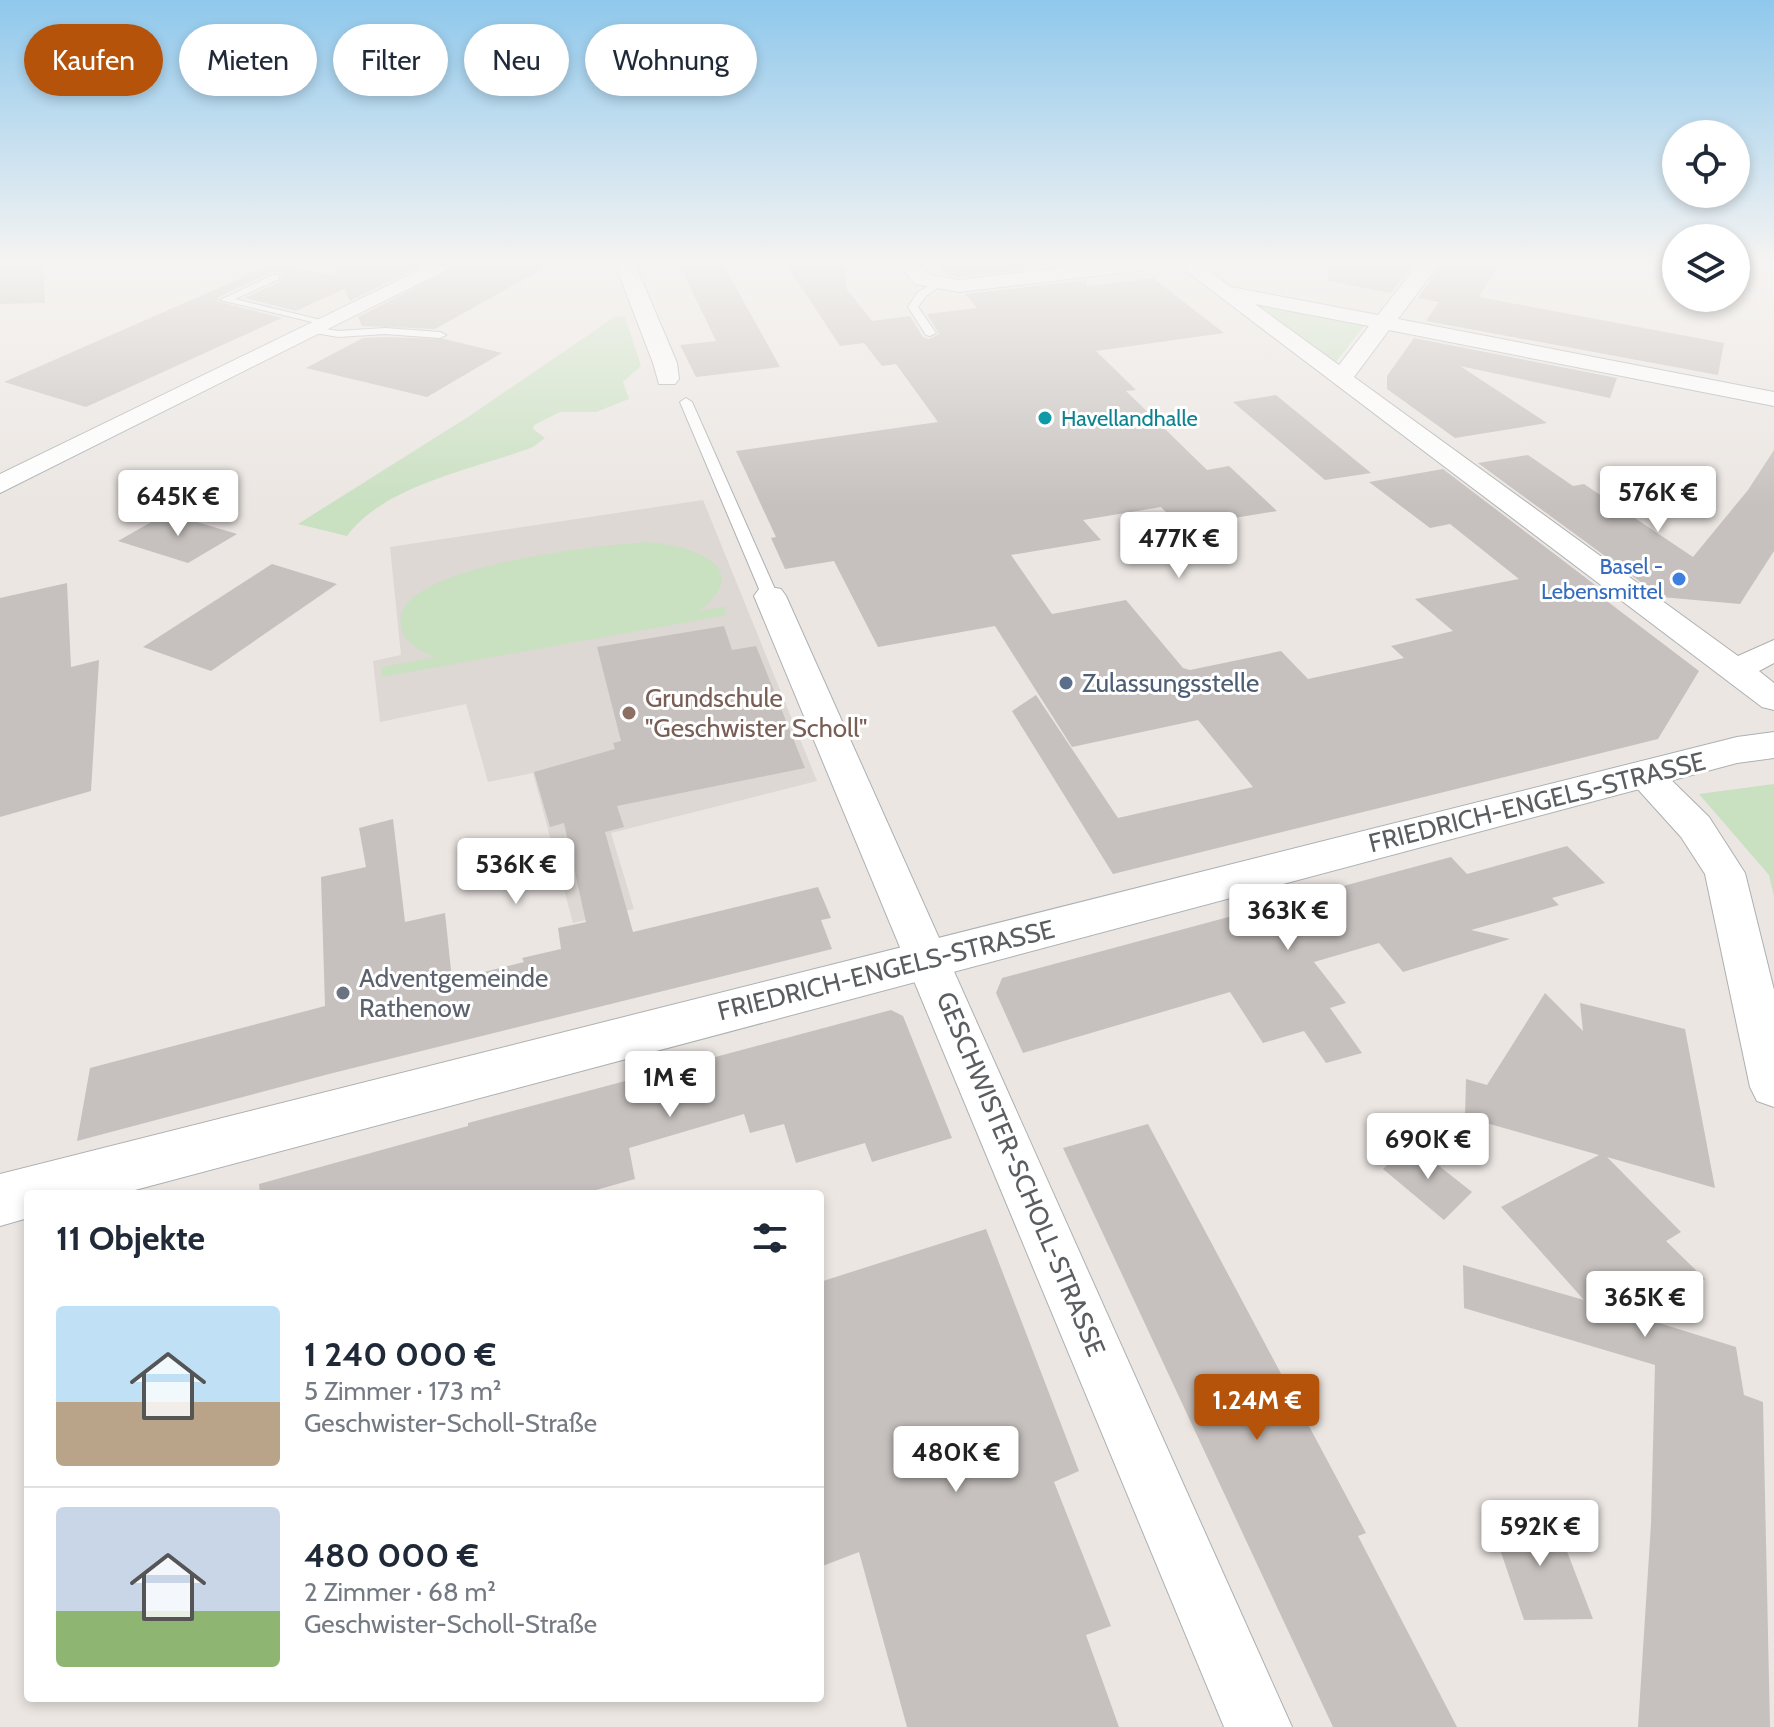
<!DOCTYPE html>
<html lang="de">
<head>
<meta charset="utf-8">
<style>
	body { margin:0; font-family:Cabin,sans-serif; background:#f6f6f7; color:#1f2937; height:100vh; display:flex; flex-direction:column; font-size:30px; white-space:nowrap }
	* { box-sizing:border-box; margin:0 }
	p { font-size:26px; color:#747a83 }
	.icon { flex:none; width:44px; height:44px; fill:none; stroke:currentColor; stroke-width:2; stroke-linecap:round; stroke-linejoin:round }
	.map { position:relative; flex:1; overflow:hidden }
	.panel { position:absolute; left:24px; top:1190px; width:800px; height:512px; display:flex; flex-direction:column; background:#fff; border-radius:8px; box-shadow:0 4px 12px #0003 }
	.panel>* { flex:none }
	.guide { position:absolute; left:24px; top:24px; width:800px; height:72px; display:flex; gap:16px }
	.buttons { position:absolute; left:1662px; top:120px; display:grid; gap:16px }
	.buttons a { display:grid; place-items:center; width:88px; height:88px; border-radius:50%; background:#fff; box-shadow:0 4px 12px #0003; font-size:40px }
	.price { position:absolute; translate:-50% -68px; padding:0 18px; border-radius:8px; background:#fff; color:#222; font-size:26px; line-height:52px; filter:drop-shadow(0 2px 4px #0008) }
	.price::after { content:''; position:absolute; left:50%; top:48px; width:24px; height:18px; margin-left:-12px; background:inherit; clip-path:polygon(0 0,100% 0,50% 100%) }
	.price.on { background:#b45309; color:#fff }
	ul { padding:0; list-style:none }
	li { display:flex; align-items:center; gap:24px; height:200px; padding:0 32px }
	li+li { border-top:2px solid #e0e1e3 }
	li span { display:grid; place-items:center; flex:none; width:224px; height:160px; border-radius:8px; color:#555 }
	li>.icon { margin-inline-start:auto }
	span .icon { width:96px; height:96px; fill:#fffc; stroke-width:1 }
	li b { font-size:34px }
	h2 { display:flex; justify-content:space-between; align-items:center; height:96px; padding:0 32px; font-size:34px }
	.tag { padding:0 28px; border-radius:36px; background:#fff; box-shadow:0 4px 12px #0003; font-size:28px; line-height:72px }
	.tag.on { background:#b45309; color:#fff }
	.map>svg:first-child { display:block }
	.education { fill:#ddd8d3 }
	.green { fill:#c9e0c1 }
	.building { fill:#c6c1be }
	.lines { fill:none; stroke-linecap:round; stroke-linejoin:round }
	.lane-casing { stroke:#adb0b2; stroke-width:2 }
	.street-casing { stroke:#adb0b2; stroke-width:2 }
	.secondary-casing { stroke:#acb1b3; stroke-width:2 }
	.lane { fill:#fff; fill-rule:evenodd }
	.street { fill:#fff; fill-rule:evenodd }
	.secondary { fill:#fff; fill-rule:evenodd }
	.culture-dot { fill:#0f9aa8; stroke:#fff; stroke-width:3 }
	.shop-dot { fill:#3f7fe0; stroke:#fff; stroke-width:3 }
	.service-dot { fill:#5c6f8a; stroke:#fff; stroke-width:3 }
	.education-dot { fill:#8d6e63; stroke:#fff; stroke-width:3 }
	.worship-dot { fill:#6b7280; stroke:#fff; stroke-width:3 }
	.labels { text-anchor:middle; stroke-width:6; stroke-linejoin:round; paint-order:stroke }
	.far-culture-label { font-size:22px; fill:#0d838f; stroke:#fff; text-anchor:start }
	.far-shop-label { font-size:22px; fill:#366cbe; stroke:#fff; text-anchor:end }
	.service-label { font-size:26px; fill:#4e5e75; stroke:#fff; text-anchor:start }
	.education-label { font-size:26px; fill:#785e54; stroke:#fff; text-anchor:start }
	.street-label { font-size:26px; fill:#5a5e60; stroke:#fff }
	.worship-label { font-size:26px; fill:#5b616d; stroke:#fff; text-anchor:start }
</style>
</head>
<body>
<div class="map">
<svg width="1774" height="1727" viewBox="0 0 1774 1727">
	<rect width="100%" height="100%" fill="#ebe6e2"/>
	<polygon class="education" points="703,500 817,781 611,833 634,909 573,923 533,773 488,782 466,704 380,722 373,661 401,655 390,547"/>
	<g class="green">
		<polygon points="1249,300 1366,323 1336,362"/>
		<path d="M616,316l9,1 16,49 -18,16 6,17 -33,13h-36l-26,13 -1,4 12,9 -12,9c-58,22 -149,38 -186,89l-49,-12 170,-107z"/>
		<path d="M644,542c42,2 115,23 55,69l25,-4 3,8 -345,62v-10l54,-10c-14,-4 -32,-14 -35,-31 -12,-61 202,-80 243,-84z"/>
		<polygon points="1774,784 1774,896 1769,875 1699,794"/>
	</g>
	<g class="building">
		<polygon points="0,264 43,264 45,303 0,304"/>
		<polygon points="273,264 338,276 332,264 425,264 350,301 344,289 296,311 244,298 280,282 281,273 274,271 219,297 217,301 282,318 86,407 4,382"/>
		<polygon points="461,264 552,264 435,329 362,326 358,317"/>
		<polygon points="679,264 723,264 780,367 696,377 680,345 716,341"/>
		<polygon points="786,264 845,264 846,288 872,321 910,316 923,337 929,339 939,334 927,314 977,308 965,294 1087,280 1087,286 1153,278 1224,333 1096,351 1136,390 1126,391 1207,470 1229,466 1277,511 1180,527 1161,507 1083,520 1101,540 1011,555 1052,614 1126,600 1183,668 1190,670 1281,651 1308,679 1404,658 1391,646 1453,631 1415,599 1519,579 1450,524 1430,528 1369,482 1443,469 1603,591 1591,589 1699,671 1658,739 1113,874 1012,711 1036,695 1118,818 1253,787 1198,720 1072,747 995,626 878,647 834,561 785,569 771,538 776,537 736,451 938,422 896,364 882,366 864,343 840,346"/>
		<polygon points="937,264 1064,264 959,277 947,275"/>
		<polygon points="1330,264 1414,264 1391,293 1328,281"/>
		<polygon points="1442,264 1500,264 1479,297 1724,343 1718,375 1426,321 1439,302 1418,298"/>
		<polygon points="385,337 444,339 502,353 427,397 306,368 363,338"/>
		<polygon points="1414,338 1617,378 1610,398 1460,366 1547,423 1455,438 1387,389 1387,376"/>
		<polygon points="1276,395 1371,473 1325,480 1233,402"/>
		<polygon points="1774,450 1774,551 1740,604 1661,597 1478,463 1528,455 1573,486 1584,484 1693,557 1748,490"/>
		<polygon points="167,513 237,534 188,563 118,541"/>
		<polygon points="272,564 337,584 211,671 143,647"/>
		<polygon points="67,583 71,667 99,660 91,791 0,817 0,598"/>
		<polygon points="724,626 732,650 756,646 805,768 617,806 624,827 605,832 633,932 818,887 831,918 821,920 832,949 329,1074 77,1141 90,1068 325,1006 321,877 366,867 359,828 393,819 405,922 445,913 452,980 524,962 522,958 561,949 558,928 586,922 564,823 550,827 534,772 615,749 613,743 621,741 597,647"/>
		<polygon points="1567,846 1605,883 1552,898 1559,905 1471,930 1510,939 1403,972 1379,943 1314,962 1346,1003 1330,1008 1362,1053 1326,1063 1304,1031 1263,1043 1230,992 1023,1053 996,993 1002,978 1451,857 1467,874"/>
		<polygon points="1545,993 1583,1031 1580,1003 1685,1029 1715,1188 1607,1157 1681,1232 1666,1241 1705,1279 1643,1318 1736,1347 1744,1395 1763,1402 1770,1727 1638,1727 1651,1524 1655,1365 1464,1308 1463,1265 1584,1300 1501,1207 1599,1155 1465,1117 1466,1079 1487,1085"/>
		<polygon points="891,1010 903,1016 952,1138 872,1162 865,1143 796,1163 784,1124 750,1133 744,1114 629,1148 635,1179 582,1194 260,1194 259,1184 468,1126 468,1123"/>
		<polygon points="1148,1124 1366,1533 1358,1536 1457,1727 1333,1727 1063,1148"/>
		<polygon points="1410,1143 1472,1192 1444,1220 1383,1169"/>
		<polygon points="986,1229 1079,1471 1054,1482 1111,1626 1086,1635 1119,1727 907,1727 859,1552 820,1567 820,1282"/>
		<polygon points="1553,1515 1593,1619 1524,1620 1489,1517"/>
	</g>
	<g class="lines">
		<defs>
			<g id="lane">
				<polygon points="275,274 279,275 279,279 235,299 329,322 329,326 220,300"/>
				<polygon points="933,283 942,285 926,296 918,307 936,333 930,336 926,335 908,307 918,292"/>
				<polygon points="314,327 338,331 385,328 440,332 446,335 440,338 385,334 338,337 310,332 310,328"/>
				<polygon points="686,398 692,402 778,596 776,599 770,601 762,596 680,402"/>
			</g>
			<g id="street">
				<polygon points="432,264 458,264 0,493 0,474"/>
				<polygon points="615,264 635,264 677,363 679,379 675,384 659,384 653,363"/>
				<polygon points="898,264 919,264 929,275 959,280 1091,264 1155,264 1145,270 959,292 915,284"/>
				<path d="M1177,264h23l31,23 147,28 40,-51h21l-41,55 376,73v14l-385,-76 -35,47 384,279 36,-16v23l-15,8 15,12v27l-12,-3zM1255,304l114,22 -30,39z"/>
				<polygon points="770,587 781,589 786,596 1292,1727 1224,1727 754,596 759,589"/>
				<polygon points="1644,763 1657,766 1709,817 1745,873 1774,990 1774,1107 1757,1101 1750,1087 1705,874 1681,837 1625,775 1631,766"/>
			</g>
			<polygon id="secondary" points="1774,732 1774,758 1737,763 120,1194 28,1194 28,1218 0,1226 0,1174 1737,737"/>
		</defs>
		<use href="#lane" class="lane-casing"/>
		<use href="#street" class="street-casing"/>
		<use href="#secondary" class="secondary-casing"/>
		<use href="#lane" class="lane"/>
		<use href="#street" class="street"/>
		<use href="#secondary" class="secondary"/>
	</g>
	<linearGradient id="sky" x2="0" y2="1"><stop stop-color="#8fc8ec"/><stop offset="0.52" stop-color="#f6f4f2"/><stop offset="1" stop-color="#f6f4f2" stop-opacity="0"/></linearGradient>
	<rect width="1774" height="506" fill="url(#sky)"/>
	<circle class="culture-dot" cx="1045" cy="418" r="8"/>
	<circle class="shop-dot" cx="1679" cy="579" r="8"/>
	<circle class="service-dot" cx="1066" cy="683" r="8"/>
	<circle class="education-dot" cx="629" cy="713" r="8"/>
	<circle class="worship-dot" cx="343" cy="993" r="8"/>
	<g class="labels">
		<g class="far-culture-label">
			<text x="1061" y="426">Havellandhalle</text>
		</g>
		<g class="far-shop-label">
			<text x="1663" y="574">Basel -<tspan x="1663" dy="25">Lebensmittel</tspan></text>
		</g>
		<g class="service-label">
			<text x="1082" y="692">Zulassungsstelle</text>
		</g>
		<g class="education-label">
			<text x="645" y="707">Grundschule<tspan x="645" dy="30">"Geschwister Scholl"</tspan></text>
		</g>
		<g class="street-label">
			<text transform="translate(1537 802) rotate(-14)" y="9">FRIEDRICH-ENGELS-STRASSE</text>
			<text transform="translate(886 970) rotate(-14)" y="9">FRIEDRICH-ENGELS-STRASSE</text>
			<text transform="translate(1021 1174) rotate(67)" y="9">GESCHWISTER-SCHOLL-STRASSE</text>
		</g>
		<g class="worship-label">
			<text x="359" y="987">Adventgemeinde<tspan x="359" dy="30">Rathenow</tspan></text>
		</g>
	</g>
</svg>
<div class="buttons">
<a><svg class="icon" aria-label="locate" viewBox="0 0 24 24"><circle cx="12" cy="12" r="6"/><path d="M12 2v4M12 18v4M2 12h4M18 12h4"/></svg></a>
<a><svg class="icon" aria-label="layers" viewBox="0 0 24 24"><path d="M12 4l9 5-9 5-9-5zM3 14l9 5 9-5"/></svg></a>
</div>
<b class="price" style="left:1658px;top:534px">576K €</b>
<b class="price" style="left:178px;top:538px">645K €</b>
<b class="price" style="left:1179px;top:580px">477K €</b>
<b class="price" style="left:516px;top:906px">536K €</b>
<b class="price" style="left:1288px;top:952px">363K €</b>
<b class="price" style="left:670px;top:1119px">1M €</b>
<b class="price" style="left:1428px;top:1181px">690K €</b>
<b class="price" style="left:1645px;top:1339px">365K €</b>
<b class="price on" style="left:1257px;top:1442px">1.24M €</b>
<b class="price" style="left:956px;top:1494px">480K €</b>
<b class="price" style="left:1540px;top:1568px">592K €</b>
<div class="guide">
<a class="tag on">Kaufen</a>
<a class="tag">Mieten</a>
<a class="tag">Filter</a>
<a class="tag">Neu</a>
<a class="tag">Wohnung</a>
</div>
<section class="panel">
<h2>11 Objekte<svg class="icon" aria-label="filters" viewBox="0 0 24 24"><path d="M4 7h16M4 17h16"/><circle cx="9" cy="7" r="2"/><circle cx="15" cy="17" r="2"/></svg></h2>
<ul>
<li><span style="background:linear-gradient(#bfe0f5 60%,#b9a48a 0)"><svg class="icon" aria-label="home" viewBox="0 0 24 24"><path d="M3 11l9-7 9 7M6 9v11h12V9"/></svg></span><div><b>1 240 000 €</b><p>5 Zimmer · 173 m²</p><p>Geschwister-Scholl-Straße</p></div></li>
<li><span style="background:linear-gradient(#c9d6e8 65%,#8fb573 0)"><svg class="icon" aria-label="home" viewBox="0 0 24 24"><path d="M3 11l9-7 9 7M6 9v11h12V9"/></svg></span><div><b>480 000 €</b><p>2 Zimmer · 68 m²</p><p>Geschwister-Scholl-Straße</p></div></li>
</ul>
</section>
</div>
</body>
</html>
